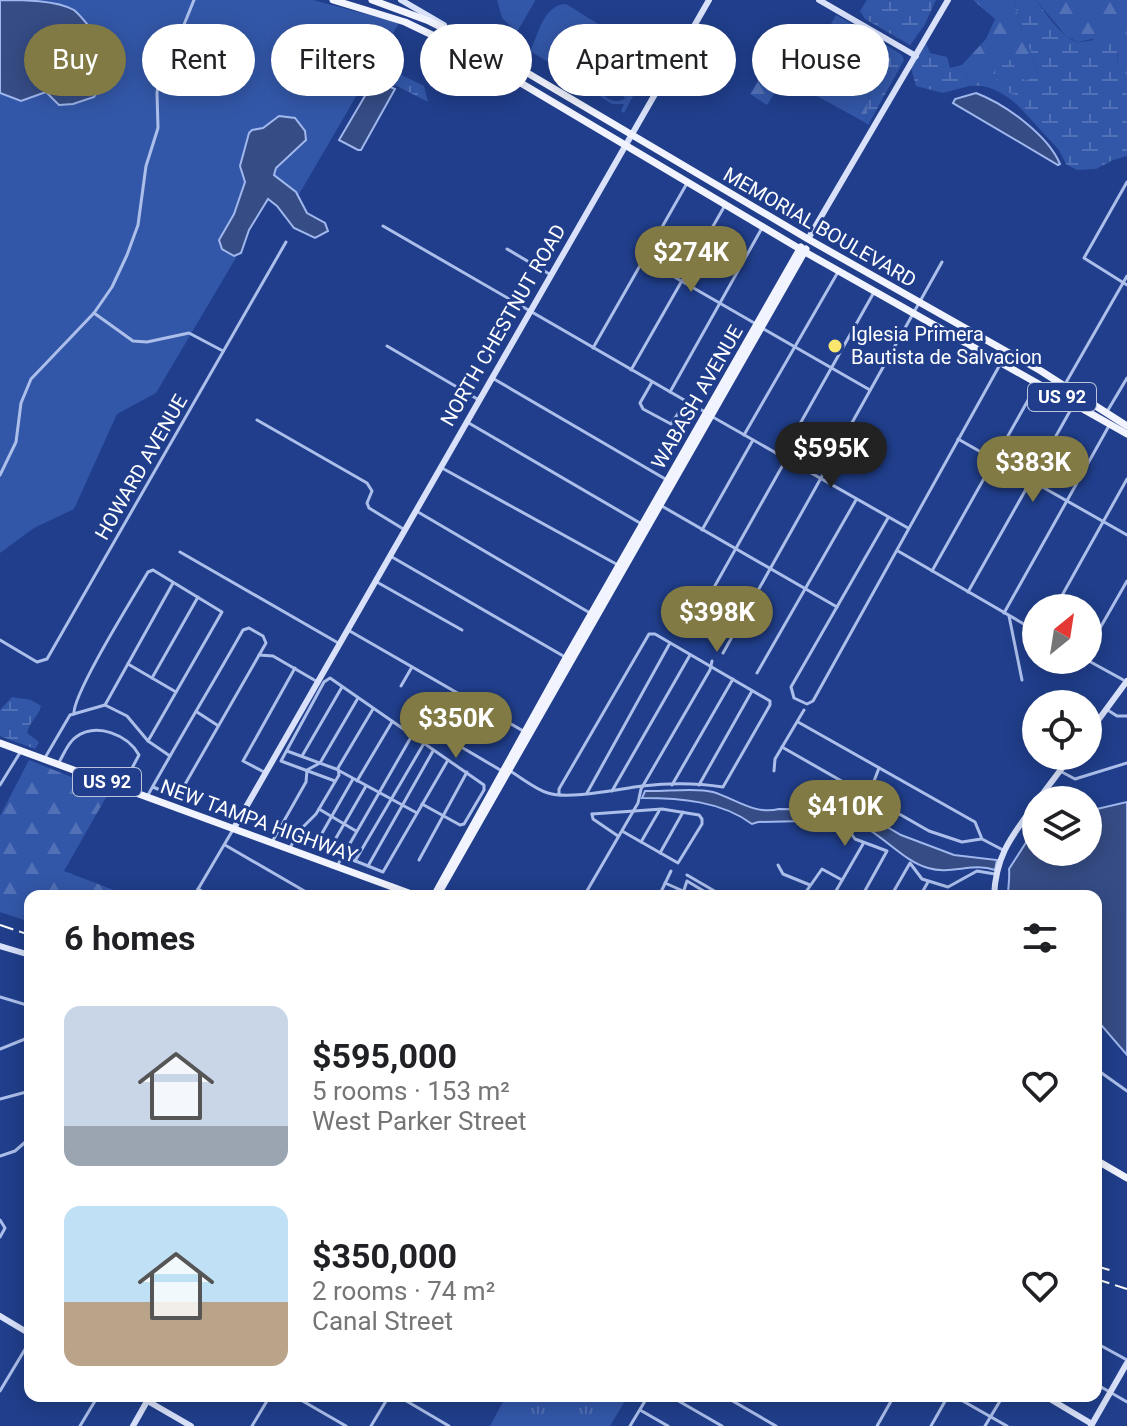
<!DOCTYPE html>
<html lang="en">
<head>
<meta charset="utf-8">
<style>
	body { margin:0; font-family:Roboto,sans-serif; background:#f2f2f2; color:#202124; height:100vh; display:flex; flex-direction:column; font-size:30px; white-space:nowrap }
	* { box-sizing:border-box; margin:0 }
	p { font-size:26px; color:#757577 }
	.icon { flex:none; width:44px; height:44px; fill:none; stroke:currentColor; stroke-width:2; stroke-linecap:round; stroke-linejoin:round }
	.map { position:relative; flex:1; overflow:hidden }
	.side { position:absolute; left:24px; top:890px; width:1078px; height:512px; display:flex; flex-direction:column; background:#fff; border-radius:16px; box-shadow:0 4px 20px #0003 }
	.side>* { flex:none }
	.top-card { position:absolute; left:24px; top:24px; width:1080px; height:72px; display:flex; gap:16px }
	.needle { width:52px; rotate:30deg }
	.tools { position:absolute; left:1022px; top:594px; display:grid; gap:16px }
	.tools a { display:grid; place-items:center; width:80px; height:80px; border-radius:50%; background:#fff; box-shadow:0 4px 20px #0003; font-size:40px }
	.price { position:absolute; translate:-50% -68px; padding:0 18px; border-radius:28px; background:#827a44; color:#fff; font-size:26px; line-height:52px; filter:drop-shadow(0 2px 4px #0008) }
	.price::after { content:''; position:absolute; left:50%; top:48px; width:24px; height:18px; margin-left:-12px; background:inherit; clip-path:polygon(0 0,100% 0,50% 100%) }
	.price.on { background:#222; color:#fff }
	ul { padding:0; list-style:none }
	li { display:flex; align-items:center; gap:24px; height:200px; padding:0 40px }
	li span { display:grid; place-items:center; flex:none; width:224px; height:160px; border-radius:16px; color:#555 }
	li>.icon { margin-inline-start:auto }
	span .icon { width:96px; height:96px; fill:#fffc; stroke-width:1 }
	li b { font-size:34px }
	h2 { display:flex; justify-content:space-between; align-items:center; height:96px; padding:0 40px; font-size:34px }
	.chip { padding:0 28px; border-radius:36px; background:#fff; box-shadow:0 4px 20px #0003; font-size:28px; line-height:72px }
	.chip.on { background:#827a44; color:#fff }
	.map>svg:first-child { display:block }
	.grass { fill:#3357a8; fill-rule:evenodd }
	.forest { fill:url(#forest-firs) }
	.wetland { fill:url(#wetland-marsh) }
	.park { fill:url(#park-tufts) }
	.water { fill:#364c85; stroke:#a0b8ed; stroke-width:2 }
	.lines { fill:none; stroke-linecap:round; stroke-linejoin:round }
	.street { stroke:#acbfeb; stroke-width:3 }
	.secondary { stroke:#d8e1f9; stroke-width:6 }
	.primary { stroke:#f1f4fe; stroke-width:7 }
	.rail { stroke:#fff; stroke-width:2; stroke-dasharray:14 6; stroke-linecap:butt }
	.poi-dot { fill:#f9e66c; stroke:#203e8b; stroke-width:3 }
	.labels { text-anchor:middle; stroke-width:6; stroke-linejoin:round; paint-order:stroke }
	.shield { fill:#203e8b; stroke:#bcc5dc; stroke-width:2 }
	.shield-label { font-size:18px; font-weight:bold; fill:#fff }
	.street-label { font-size:20px; fill:#fff; stroke:#203e8b }
	.poi-label { font-size:20px; fill:#fff; stroke:#203e8b; text-anchor:start }
</style>
</head>
<body>
<div class="map">
<svg width="1127" height="1426" viewBox="0 0 1127 1426">
	<defs>
		<pattern id="forest-firs" width="22" height="20" patternUnits="userSpaceOnUse" patternTransform="scale(2)"><rect width="22" height="20" fill="#3357a8"/><path d="M5 1l3.5 6h-7zM16 11l3.5 6h-7z" fill="#5270b5"/></pattern>
		<pattern id="wetland-marsh" width="20" height="14" patternUnits="userSpaceOnUse" patternTransform="scale(2)"><rect width="20" height="14" fill="#3357a8"/><path d="M1 5h8M5 5V1M11 12h8M15 12V8" fill="none" stroke="#5270b5"/></pattern>
		<pattern id="park-tufts" width="24" height="20" patternUnits="userSpaceOnUse" patternTransform="scale(2)"><rect width="24" height="20" fill="#3357a8"/><path d="M3 7l-1-3M5 7V3M7 7l1-3M15 17l-1-3M17 17v-4M19 17l1-3" fill="none" stroke="#5270b5"/></pattern>
	</defs>
	<rect width="100%" height="100%" fill="#203e8b"/>
	<g class="grass">
		<polygon points="0,0 313,0 399,23 298,196 274,174 276,168 305,143 301,125 296,123 294,118 276,117 262,128 250,131 240,166 245,182 233,214 221,237 234,256 237,256 156,393 117,414 74,509 34,528 0,553"/>
		<polygon points="497,0 535,0 535,1 517,32 502,18"/>
		<path d="M566,4l37,23 -23,41 -15,4 -35,-21c9,-17 13,-46 36,-47z"/>
		<path d="M633,29c15,-2 25,6 25,21l-34,63 -3,-2 3,-7h-12l-11,-7 -4,-14 24,-45zM637,32c13,1 20,11 16,23l-27,43 27,-49 -24,-13 -27,48 24,14c-10,6 -19,3 -25,-7l1,-13 23,-40z"/>
	</g>
	<g class="forest">
		<path d="M973,0h41c3,9 3,18 6,26 6,18 16,32 17,51l-12,4v32c-13,-15 -35,-31 -56,-27l-7,-21 24,-26 9,-20z"/>
		<polygon points="1036,0 1127,0 1127,75 1118,71 1118,52 1092,39 1078,42 1066,36"/>
		<polygon points="836,15 862,30 856,55 871,69 866,123 784,78 767,105 750,94 776,50 768,45 774,34 800,49 786,74 800,80"/>
		<polygon points="29,760 109,792 64,871 119,892 118,896 30,896 30,922 0,912 0,816"/>
	</g>
	<g class="wetland">
		<polygon points="867,0 936,0 924,26 910,45 865,19 860,11"/>
		<path d="M1014,0h22c9,12 29,43 45,42 15,-2 22,-6 36,2l1,26 9,5v81l-14,4 -17,9 -19,1 -11,-6 -7,-14 -34,-37v-15l-24,-8 -6,-17 3,-14 12,1 15,21 12,-5c-1,-18 -11,-32 -17,-50 -3,-8 -3,-17 -6,-26z"/>
		<polygon points="862,30 902,55 904,60 868,125 866,123 871,70 856,55"/>
		<polygon points="926,43 930,53 947,57 950,68 962,65 969,86 943,93 916,86 911,68"/>
		<polygon points="377,63 424,86 428,102 372,73"/>
		<path d="M12,697l19,3 10,6c-3,11 -11,15 -14,27l12,9 -4,7 -35,-13v-26z"/>
	</g>
	<polygon class="park" points="506,1396 628,1396 610,1426 490,1426"/>
	<g class="water">
		<path d="M0,0c23,0 56,0 74,10 12,10 16,22 31,30 4,17 -2,43 -11,57l-21,7 -14,1 -13,-13 -25,9 -21,-8z"/>
		<polygon points="381,83 395,89 361,150 358,150 339,140 369,89"/>
		<path d="M976,93c29,11 72,42 84,71l-2,1 -105,-62 2,-4z"/>
		<polygon points="279,116 295,118 305,131 306,140 276,168 274,175 296,192 307,213 325,223 328,231 315,238 294,228 277,206 268,199 249,230 241,253 234,256 222,249 219,240 234,214 245,182 240,166 249,133 252,130 263,128"/>
		<path d="M645,791c19,1 51,-4 68,1 23,7 41,23 66,17l79,1 43,25 53,20 43,5 -2,10c-22,-8 -44,5 -67,-2 -27,-7 -50,-40 -80,-48l-90,2 -6,2c-31,-23 -72,-26 -110,-26z"/>
		<path d="M1127,802v253l-31,-36v-123h-88c0,-9 2,-18 1,-27l27,-42v25h52v-41z"/>
	</g>
	<g class="lines">
		<g class="street">
			<polyline points="1127,182 1084,258 1127,285"/>
			<polyline points="383,226 705,412"/>
			<polyline points="507,249 551,275"/>
			<polyline points="645,260 756,324"/>
			<polyline points="94,313 133,341 147,342 189,333 223,351"/>
			<polyline points="762,328 870,390"/>
			<polyline points="387,346 479,400"/>
			<polyline points="593,348 686,185"/>
			<polyline points="631,370 724,207"/>
			<polyline points="494,379 667,480"/>
			<polyline points="652,382 640,403 643,409 671,424 685,403"/>
			<polyline points="1064,386 1127,276"/>
			<polyline points="670,392 762,228"/>
			<polyline points="1108,410 1127,378"/>
			<polyline points="711,416 908,528"/>
			<polyline points="257,420 367,483 372,491 367,503 369,508 405,530"/>
			<polyline points="467,422 640,523"/>
			<polyline points="744,435 838,272"/>
			<polyline points="958,439 1127,535"/>
			<polyline points="442,468 618,565"/>
			<polyline points="0,475 16,442 21,403 31,379 94,313 112,287 127,255 138,225 146,166 158,128 157,93 160,70 179,37 194,0"/>
			<polyline points="660,505 837,607"/>
			<polyline points="418,512 590,613"/>
			<polyline points="888,518 791,687 794,698 807,704 813,701 1007,352"/>
			<polyline points="702,530 753,440"/>
			<polyline points="898,551 1036,631"/>
			<polyline points="180,552 340,644"/>
			<polyline points="392,557 565,657"/>
			<polyline points="932,571 1036,386"/>
			<polyline points="375,581 462,630"/>
			<polyline points="968,592 1074,404"/>
			<polyline points="1055,608 1127,479"/>
			<polyline points="1004,613 1110,424"/>
			<polyline points="1009,616 1022,680"/>
			<polyline points="348,630 525,732"/>
			<polyline points="690,630 784,463 783,454 873,294"/>
			<polyline points="0,640 37,662 47,659 286,242"/>
			<polyline points="1088,649 1127,581"/>
			<polyline points="723,653 942,262"/>
			<polyline points="259,655 273,656 316,681"/>
			<polyline points="1087,660 1127,682"/>
			<polyline points="128,664 176,692"/>
			<polyline points="757,673 856,500"/>
			<polyline points="152,678 198,597"/>
			<polyline points="401,686 412,667"/>
			<polyline points="105,705 173,583"/>
			<polyline points="1106,709 1117,716 1127,716"/>
			<polyline points="197,712 217,725"/>
			<path d="M74,714c-2,-19 60,-118 74,-142l5,-2 69,42 -74,129"/>
			<polyline points="798,722 975,822 982,839 1003,850"/>
			<polyline points="782,747 929,831 962,842 981,839"/>
			<polyline points="287,751 336,769 417,813"/>
			<polyline points="46,756 70,715 105,705 127,716 148,741 170,756"/>
			<polyline points="302,756 342,687"/>
			<path d="M58,764c5,-8 10,-22 18,-27 21,-15 52,-2 63,18l-17,32"/>
			<path d="M510,771c12,7 25,18 38,22 21,7 70,-4 94,-7 25,-3 56,-3 81,1l47,-82v-4l-115,-67h-6l-90,155v5"/>
			<polyline points="774,771 775,759 804,710"/>
			<polyline points="1060,771 1075,779 1127,763"/>
			<polyline points="266,773 243,761 295,668"/>
			<polyline points="335,781 281,761 324,682 330,678 484,785 484,790 464,824 460,825 422,804"/>
			<polyline points="357,781 392,722"/>
			<polyline points="0,785 21,751"/>
			<polyline points="672,785 733,679"/>
			<polyline points="699,785 752,691"/>
			<polyline points="612,791 690,655"/>
			<polyline points="587,793 670,643"/>
			<path d="M148,795c31,-56 64,-110 95,-165l6,-2 14,8 3,7 -86,150 -8,2 -19,-8"/>
			<polyline points="319,809 356,831"/>
			<polyline points="592,814 662,809 699,815 702,819 702,824 678,863 622,831"/>
			<polyline points="592,814 593,819 618,836"/>
			<polyline points="321,835 353,779"/>
			<polyline points="336,838 366,786"/>
			<polyline points="272,842 306,782 307,770 320,763 358,698"/>
			<polyline points="641,842 659,811"/>
			<polyline points="225,845 313,896"/>
			<polyline points="290,848 299,831 316,814 339,775 338,768 373,709"/>
			<polyline points="660,853 683,812"/>
			<polyline points="343,856 383,872 448,760"/>
			<polyline points="419,860 467,772"/>
			<polyline points="355,861 423,745"/>
			<polyline points="778,865 783,874 810,885"/>
			<polyline points="337,866 418,725 424,725 502,771"/>
			<polyline points="368,866 433,751"/>
			<polyline points="687,875 723,896"/>
			<polyline points="665,883 683,891"/>
			<polyline points="198,889 211,896"/>
			<polyline points="194,896 234,828"/>
			<polyline points="584,896 638,803 641,789 710,670 712,661"/>
			<polyline points="659,896 671,871"/>
			<polyline points="682,896 687,881 712,896"/>
			<polyline points="803,896 822,869 842,880"/>
			<polyline points="833,896 863,844"/>
			<polyline points="862,896 887,851 855,839 850,832 866,802 879,768"/>
			<polyline points="891,896 910,863 922,879 948,887 977,871 995,874"/>
			<polyline points="920,896 928,882"/>
			<polyline points="0,997 30,1006"/>
			<polyline points="0,1049 30,1037"/>
			<polyline points="1096,1069 1127,1091"/>
			<polyline points="0,1099 30,1091"/>
			<polyline points="0,1156 15,1151 30,1138"/>
			<polyline points="0,1220 5,1228 0,1237"/>
			<polyline points="1096,1343 1127,1360"/>
			<polyline points="1096,1384 1127,1402"/>
			<polyline points="0,1391 30,1341"/>
			<polyline points="294,1396 346,1426"/>
			<polyline points="398,1396 449,1426"/>
			<polyline points="501,1396 502,1396"/>
			<polyline points="670,1396 722,1426"/>
			<polyline points="724,1396 776,1426"/>
			<polyline points="954,1396 1007,1426"/>
			<polyline points="640,1410 668,1426"/>
			<polyline points="80,1426 98,1396"/>
			<polyline points="252,1426 270,1396"/>
			<polyline points="371,1426 389,1396"/>
			<polyline points="630,1426 648,1396"/>
			<polyline points="877,1426 894,1396"/>
			<polyline points="931,1426 948,1396"/>
			<polyline points="985,1426 1003,1396"/>
		</g>
		<g class="secondary">
			<polyline points="401,0 444,25"/>
			<polyline points="819,0 916,56"/>
			<polyline points="808,239 948,0"/>
			<polyline points="1088,734 1127,681"/>
			<polyline points="1038,800 1071,756"/>
			<polyline points="234,828 709,0"/>
			<path d="M994,896c2,-42 18,-60 42,-93"/>
			<polyline points="0,946 30,955"/>
			<polyline points="0,1316 30,1334"/>
			<polyline points="139,1396 191,1426"/>
			<polyline points="1045,1396 1092,1424"/>
			<polyline points="133,1426 150,1396"/>
			<polyline points="1091,1426 1127,1363"/>
		</g>
		<g class="primary">
			<polyline points="333,0 405,22 472,54 805,252 1127,434"/>
			<polyline points="372,0 429,21 497,55 808,239 1041,371 1127,426"/>
			<polyline points="0,743 417,896"/>
			<polyline points="434,896 566,658 801,247"/>
			<polyline points="437,896 806,249"/>
			<polyline points="1096,1160 1127,1178"/>
		</g>
		<g class="rail">
			<polyline points="0,925 30,935"/>
			<polyline points="1096,1266 1113,1271"/>
			<polyline points="1096,1279 1127,1289"/>
		</g>
	</g>
	<circle class="poi-dot" cx="835" cy="346" r="8"/>
	<g class="labels">
		<g class="shield">
			<rect x="1028" y="383" width="68" height="28" rx="6"/>
			<rect x="73" y="768" width="68" height="28" rx="6"/>
		</g>
		<g class="shield-label">
			<text x="1062" y="403">US 92</text>
			<text x="107" y="788">US 92</text>
		</g>
		<g class="street-label">
			<text transform="translate(820 227) rotate(30)" y="7">MEMORIAL BOULEVARD</text>
			<text transform="translate(503 325) rotate(-60)" y="7">NORTH CHESTNUT ROAD</text>
			<text transform="translate(697 397) rotate(-60)" y="7">WABASH AVENUE</text>
			<text transform="translate(141 467) rotate(-60)" y="7">HOWARD AVENUE</text>
			<text transform="translate(259 821) rotate(20)" y="7">NEW TAMPA HIGHWAY</text>
		</g>
		<g class="poi-label">
			<text x="851" y="341">Iglesia Primera<tspan x="851" dy="23">Bautista de Salvacion</tspan></text>
		</g>
	</g>
</svg>
<div class="tools">
<a><svg class="needle" viewBox="-14 -14 28 28"><path d="M0-13l5 13h-10z" fill="#e53935"/><path d="M0 13l5-13h-10z" fill="#757577"/></svg></a>
<a><svg class="icon" aria-label="locate" viewBox="0 0 24 24"><circle cx="12" cy="12" r="6"/><path d="M12 2v4M12 18v4M2 12h4M18 12h4"/></svg></a>
<a><svg class="icon" aria-label="layers" viewBox="0 0 24 24"><path d="M12 4l9 5-9 5-9-5zM3 14l9 5 9-5"/></svg></a>
</div>
<b class="price" style="left:691px;top:294px">$274K</b>
<b class="price on" style="left:831px;top:490px">$595K</b>
<b class="price" style="left:1033px;top:504px">$383K</b>
<b class="price" style="left:717px;top:654px">$398K</b>
<b class="price" style="left:456px;top:760px">$350K</b>
<b class="price" style="left:845px;top:848px">$410K</b>
<div class="top-card">
<a class="chip on">Buy</a>
<a class="chip">Rent</a>
<a class="chip">Filters</a>
<a class="chip">New</a>
<a class="chip">Apartment</a>
<a class="chip">House</a>
</div>
<section class="side">
<h2>6 homes<svg class="icon" aria-label="filters" viewBox="0 0 24 24"><path d="M4 7h16M4 17h16"/><circle cx="9" cy="7" r="2"/><circle cx="15" cy="17" r="2"/></svg></h2>
<ul>
<li><span style="background:linear-gradient(#c9d6e8 75%,#9aa5b1 0)"><svg class="icon" aria-label="home" viewBox="0 0 24 24"><path d="M3 11l9-7 9 7M6 9v11h12V9"/></svg></span><div><b>$595,000</b><p>5 rooms · 153 m²</p><p>West Parker Street</p></div><svg class="icon" aria-label="heart" viewBox="0 0 24 24"><path d="M12 20l-8-8c-3-5 5-10 8-4 3-6 11-1 8 4z"/></svg></li>
<li><span style="background:linear-gradient(#bfe0f5 60%,#b9a48a 0)"><svg class="icon" aria-label="home" viewBox="0 0 24 24"><path d="M3 11l9-7 9 7M6 9v11h12V9"/></svg></span><div><b>$350,000</b><p>2 rooms · 74 m²</p><p>Canal Street</p></div><svg class="icon" aria-label="heart" viewBox="0 0 24 24"><path d="M12 20l-8-8c-3-5 5-10 8-4 3-6 11-1 8 4z"/></svg></li>
</ul>
</section>
</div>
</body>
</html>
